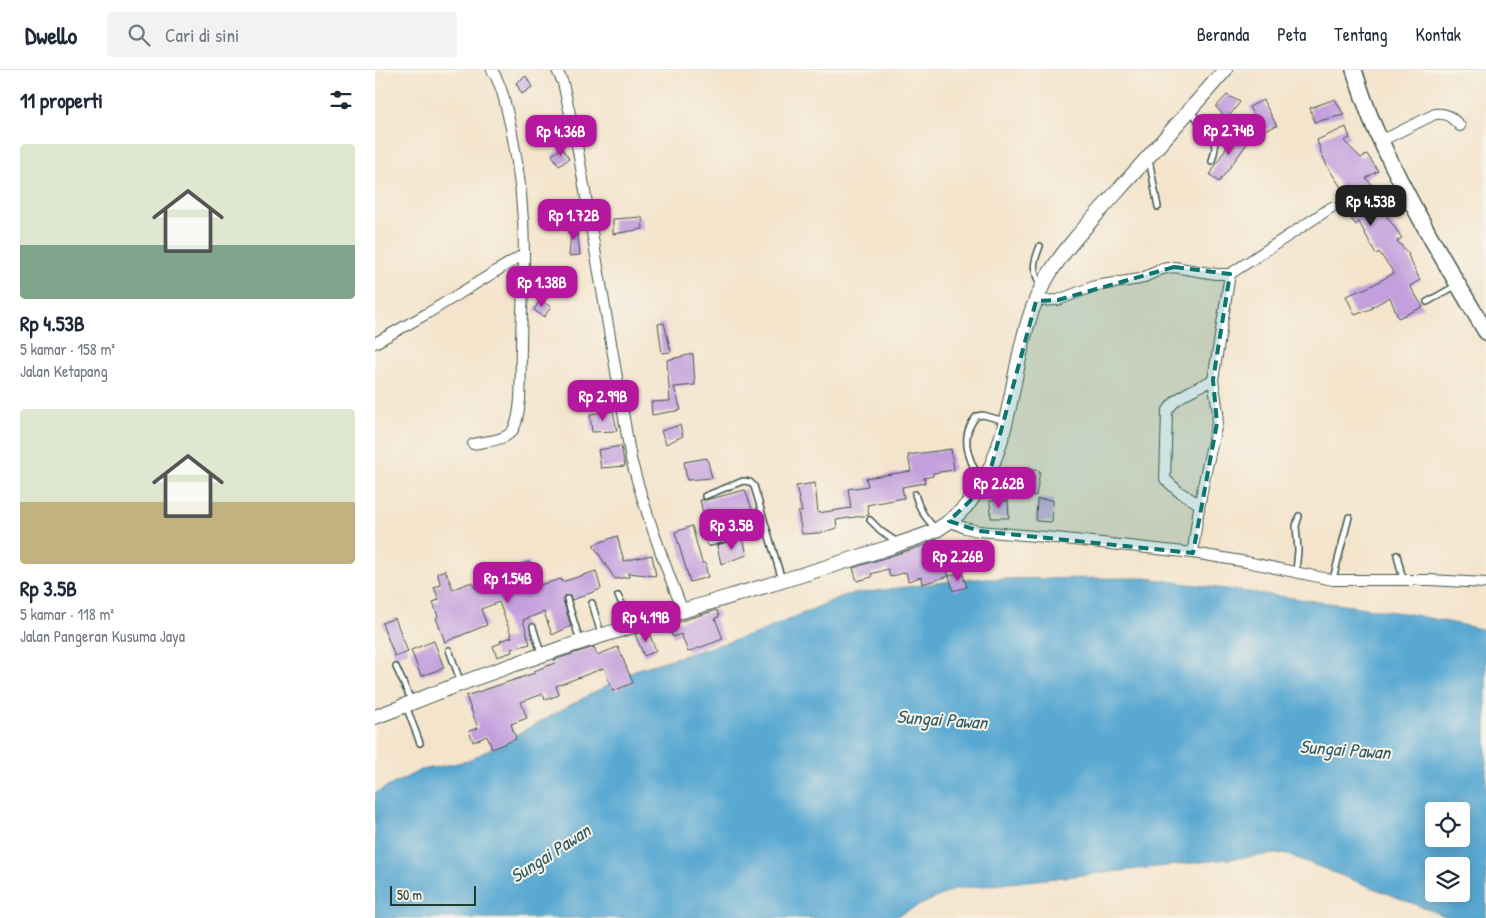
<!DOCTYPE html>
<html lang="id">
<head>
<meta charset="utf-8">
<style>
	body { margin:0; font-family:"Patrick Hand",sans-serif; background:#f2f2f3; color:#1f2937; height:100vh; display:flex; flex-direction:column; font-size:19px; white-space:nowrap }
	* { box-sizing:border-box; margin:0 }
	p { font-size:16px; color:#747a83 }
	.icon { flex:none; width:28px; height:28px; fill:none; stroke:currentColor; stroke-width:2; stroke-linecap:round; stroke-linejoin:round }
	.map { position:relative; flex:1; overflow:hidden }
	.details { display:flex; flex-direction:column; background:#fff; width:375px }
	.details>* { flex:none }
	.fabs { position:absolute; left:1050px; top:732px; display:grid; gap:10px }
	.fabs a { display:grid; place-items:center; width:45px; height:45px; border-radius:5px; background:#fff; box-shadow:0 2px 12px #0003; font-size:25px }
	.scale { position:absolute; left:15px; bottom:12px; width:86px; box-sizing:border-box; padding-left:5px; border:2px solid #1f3d34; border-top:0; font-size:14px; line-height:18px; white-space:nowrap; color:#1f3d34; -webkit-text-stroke:4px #f7f3e8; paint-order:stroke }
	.price { position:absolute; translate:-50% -42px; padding:0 11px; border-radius:10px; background:#b5179e; color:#fff; font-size:16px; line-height:32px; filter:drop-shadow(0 1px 2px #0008) }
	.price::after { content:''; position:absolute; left:50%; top:30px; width:15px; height:11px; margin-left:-8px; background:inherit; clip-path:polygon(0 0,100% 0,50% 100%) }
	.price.active { background:#222; color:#fff }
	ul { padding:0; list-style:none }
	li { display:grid; align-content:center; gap:10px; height:265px; padding:0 20px }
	li span { display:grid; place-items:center; height:155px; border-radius:5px; color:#555 }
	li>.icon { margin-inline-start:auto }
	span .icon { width:90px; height:90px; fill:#fffc; stroke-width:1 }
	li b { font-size:21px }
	h2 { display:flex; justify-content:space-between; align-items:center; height:60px; padding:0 20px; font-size:21px }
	header { display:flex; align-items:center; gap:30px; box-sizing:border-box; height:70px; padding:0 25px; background:#fff; border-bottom:1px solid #e0e1e3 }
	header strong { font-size:24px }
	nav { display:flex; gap:28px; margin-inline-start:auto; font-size:18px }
	.search { width:350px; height:45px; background:#f2f2f3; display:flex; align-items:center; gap:12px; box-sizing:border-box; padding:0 18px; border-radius:5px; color:#747a83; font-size:19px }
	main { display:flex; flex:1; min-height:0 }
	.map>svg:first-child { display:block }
	.water { fill:#58a8d2; stroke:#3c7283; fill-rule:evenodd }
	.building { fill:#c39fdd }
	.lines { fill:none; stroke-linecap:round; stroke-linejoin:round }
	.lane-casing { stroke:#3f564b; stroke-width:8 }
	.street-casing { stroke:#3f564b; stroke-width:12 }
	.secondary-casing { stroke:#3f564b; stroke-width:16 }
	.primary-casing { stroke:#3f564b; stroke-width:18 }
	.lane { stroke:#fff; stroke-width:5 }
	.street { stroke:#fff; stroke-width:10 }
	.secondary { stroke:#fff; stroke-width:14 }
	.primary { stroke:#fff; stroke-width:15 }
	.marked { fill:#0f766e; fill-opacity:0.2; stroke:#0f766e; stroke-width:4; stroke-dasharray:10 6; stroke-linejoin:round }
	.labels { text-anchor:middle; stroke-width:4; stroke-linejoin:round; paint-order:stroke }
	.water-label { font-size:19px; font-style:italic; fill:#305d63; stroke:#f7f3e8 }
</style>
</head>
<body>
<header>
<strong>Dwello</strong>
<div class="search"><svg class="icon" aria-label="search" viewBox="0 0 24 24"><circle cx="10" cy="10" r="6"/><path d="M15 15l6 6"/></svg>Cari di sini</div>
<nav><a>Beranda</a><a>Peta</a><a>Tentang</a><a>Kontak</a></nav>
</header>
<main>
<section class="details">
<h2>11 properti<svg class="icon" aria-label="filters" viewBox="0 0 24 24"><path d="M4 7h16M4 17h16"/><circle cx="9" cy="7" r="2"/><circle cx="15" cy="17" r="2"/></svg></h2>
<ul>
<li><span style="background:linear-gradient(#dfe7d0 65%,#7fa58c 0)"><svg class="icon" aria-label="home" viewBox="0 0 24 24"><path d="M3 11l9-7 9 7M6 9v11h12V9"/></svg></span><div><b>Rp 4.53B</b><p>5 kamar · 158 m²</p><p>Jalan Ketapang</p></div></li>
<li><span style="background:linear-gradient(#dfe7d0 60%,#c2b280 0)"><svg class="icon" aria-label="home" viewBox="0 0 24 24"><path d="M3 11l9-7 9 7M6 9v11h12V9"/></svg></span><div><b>Rp 3.5B</b><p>5 kamar · 118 m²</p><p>Jalan Pangeran Kusuma Jaya</p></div></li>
</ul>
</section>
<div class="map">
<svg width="1111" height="848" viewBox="0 0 1111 848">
	<rect width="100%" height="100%" fill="#f7f3e8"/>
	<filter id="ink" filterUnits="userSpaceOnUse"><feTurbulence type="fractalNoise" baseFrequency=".02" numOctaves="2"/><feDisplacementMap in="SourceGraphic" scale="10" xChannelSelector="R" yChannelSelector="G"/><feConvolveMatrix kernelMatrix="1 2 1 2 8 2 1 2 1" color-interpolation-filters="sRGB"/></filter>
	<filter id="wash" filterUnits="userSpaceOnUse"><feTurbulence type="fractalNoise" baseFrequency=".0096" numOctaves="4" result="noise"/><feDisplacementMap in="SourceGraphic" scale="20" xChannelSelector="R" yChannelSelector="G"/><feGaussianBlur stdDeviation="1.12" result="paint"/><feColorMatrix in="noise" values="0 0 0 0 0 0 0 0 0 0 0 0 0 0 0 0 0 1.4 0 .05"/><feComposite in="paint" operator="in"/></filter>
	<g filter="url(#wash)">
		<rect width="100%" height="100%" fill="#f4e4cc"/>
		<path class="water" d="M770,508l265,36 76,16v288h-36l-166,-65 -329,36 -63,29h-517v-125l46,-23 47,-9 167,-91 123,-37 87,-38 122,-16zM1059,741h27v28h-27zM1059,796h27v28h-27z"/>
		<g id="blocks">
			<g class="building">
				<polygon points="151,6 157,17 147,24 141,13"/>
				<polygon points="852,25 865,32 852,49 841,37"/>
				<polygon points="960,29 969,45 939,52 935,38"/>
				<polygon points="888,30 902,56 888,60 874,37"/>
				<polygon points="971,57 975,68 969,71 986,88 992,84 1003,101 991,108 1009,131 1004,135 1027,168 1022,171 1034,184 1033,185 1045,210 1035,216 1048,237 1023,248 1015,227 997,237 998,238 980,245 971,226 996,216 1019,203 1004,182 1001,184 984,152 981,155 966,137 975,131 952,96 946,82 942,70"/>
				<polygon points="860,62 874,71 844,112 835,105"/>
				<polygon points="187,78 194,89 184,96 177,85"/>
				<polygon points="267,147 268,159 238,164 238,149"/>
				<polygon points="197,151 201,151 205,185 194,186"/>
				<polygon points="165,230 176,237 169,247 159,240"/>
				<polygon points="289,253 296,282 287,283 283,254"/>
				<polygon points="318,284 320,315 299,317 306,340 277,345 276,332 295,331 292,290"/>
				<polygon points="238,341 242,361 217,362 215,344"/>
				<polygon points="305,355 308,366 291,374 286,361"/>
				<polygon points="246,376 250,396 226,398 223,380"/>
				<polygon points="576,379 579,400 558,403 558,406 549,408 550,413 527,417 529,428 492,435 494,445 461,450 462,458 444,463 427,464 423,442 427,442 421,416 440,413 443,443 476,438 473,419 493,416 491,408 536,401 533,385"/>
				<polygon points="332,388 337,408 312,410 309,392"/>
				<polygon points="644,398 665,401 661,426 641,423"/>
				<polygon points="370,420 378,442 331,455 325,430 331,430"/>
				<polygon points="662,429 678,430 677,452 661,451"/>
				<polygon points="615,431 633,431 634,448 616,448"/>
				<polygon points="317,456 327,493 330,493 333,507 315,512 300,462"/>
				<polygon points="242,466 249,491 277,485 281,506 253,503 254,507 240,509 218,475"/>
				<polygon points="368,468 372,485 346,494 342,475"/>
				<polygon points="563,471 574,506 547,514 546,507 533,511 531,502 515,507 513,499 496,504 497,507 482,511 478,498"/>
				<polygon points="154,492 161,516 186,509 187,512 221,501 226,519 197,530 195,526 189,526 188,530 196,556 177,565 169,542 148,550 155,574 136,579 137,582 122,587 118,576 126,573 125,571 137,567 124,532 106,539 112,555 70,572 61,548 63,547 58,532 64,530 59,517 66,515 62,503 70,500 78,519 97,512 100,518 140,503 138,497"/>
				<polygon points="587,502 592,517 578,521 574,506"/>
				<polygon points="342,540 344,547 340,548 348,569 313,582 306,564 298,567 293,555"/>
				<polygon points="20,548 33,582 20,587 7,553"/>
				<polygon points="273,560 281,581 269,586 260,564"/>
				<polygon points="59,571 69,598 46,606 36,580"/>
				<polygon points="219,577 222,585 243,577 258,613 238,621 229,598 208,606 181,616 184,625 170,630 168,624 146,632 152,648 136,654 141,669 117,679 112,666 98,672 94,661 103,658 91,626 160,603 159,601 180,593 179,590"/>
			</g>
		</g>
	</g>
	<g filter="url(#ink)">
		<use href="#blocks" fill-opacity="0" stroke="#3f564b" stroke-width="1"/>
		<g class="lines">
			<defs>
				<g id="lane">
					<polyline points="815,40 839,71 840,79 837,91"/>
					<polyline points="774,89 783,137"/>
					<path d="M665,176c-7,18 -8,22 0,39"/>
					<polyline points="1052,232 1082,215"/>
					<path d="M606,411c-12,-20 -23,-45 -4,-65l6,-1 22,6"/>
					<path d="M540,424c4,15 10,24 21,35"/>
					<polyline points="330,426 368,411 375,412 379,416 407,510"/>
					<polyline points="495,450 506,461 522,472"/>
					<polyline points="335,473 391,456"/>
					<polyline points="1022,485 1028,510"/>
					<polyline points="921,502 923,480 921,456 924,446"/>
					<polyline points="958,509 974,447"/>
					<polyline points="243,526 250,539 265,552"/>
					<polyline points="192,529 205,571"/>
					<polyline points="217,533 226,564"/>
					<polyline points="158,557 166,583"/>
					<polyline points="74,580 86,613"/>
					<polyline points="21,597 37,632"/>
					<polyline points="31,636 45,673"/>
				</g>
				<g id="street">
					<path d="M182,0l6,13 14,62 54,314c14,52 32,102 52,152"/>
					<path d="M1006,71l54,-27c12,-2 17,4 25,12"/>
					<polyline points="661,231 683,230 720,216 765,209 787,199 799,197 841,204 855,204 957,137"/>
					<polyline points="0,273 53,243 149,184"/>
					<path d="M98,374c13,-3 35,-3 41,-16 9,-18 6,-59 7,-80 0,-32 3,-63 3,-95 0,-41 -5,-85 -13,-125 -5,-20 -8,-41 -19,-58"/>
					<path d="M824,434l-21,-13 -13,-12 2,-67c9,-17 30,-24 46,-32"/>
					<polyline points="574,451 590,458 604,461 681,468 818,483 872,492 958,510 1054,510 1111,513"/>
					<path d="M818,483c4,-44 14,-87 24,-130l1,-11 -5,-32 17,-106"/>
				</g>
				<g id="secondary">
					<path d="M26,637c162,-67 333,-108 498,-163 13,-5 27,-8 39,-15 88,-53 62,-175 110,-253 18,-30 44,-56 67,-82 37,-41 74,-83 110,-124"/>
					<polyline points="0,647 21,639"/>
				</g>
				<path id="primary" d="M979,0c7,21 14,44 24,65 31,68 70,133 108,197"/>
			</defs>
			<use href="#lane" class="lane-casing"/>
			<use href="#street" class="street-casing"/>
			<use href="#secondary" class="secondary-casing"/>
			<use href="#primary" class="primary-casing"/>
			<use href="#lane" class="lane"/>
			<use href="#street" class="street"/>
			<use href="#secondary" class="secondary"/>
			<use href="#primary" class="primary"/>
		</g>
	</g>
	<path class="marked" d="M799,197l56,7 -17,106 4,43 -24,130 -214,-22 -30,-10 21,-20 21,-33 45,-167 22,-1z"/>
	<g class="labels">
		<g class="water-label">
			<text transform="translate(567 649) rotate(4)" y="7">Sungai Pawan</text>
			<text transform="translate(970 679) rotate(4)" y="7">Sungai Pawan</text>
			<text transform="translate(175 783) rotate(-33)" y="7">Sungai Pawan</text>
		</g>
	</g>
</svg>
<div class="fabs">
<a><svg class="icon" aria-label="locate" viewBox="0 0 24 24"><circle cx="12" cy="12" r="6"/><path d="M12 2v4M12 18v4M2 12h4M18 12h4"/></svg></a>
<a><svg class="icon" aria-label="layers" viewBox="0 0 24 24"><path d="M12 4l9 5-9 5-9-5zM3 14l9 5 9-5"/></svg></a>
</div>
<div class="scale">50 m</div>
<b class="price" style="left:854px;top:86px">Rp 2.74B</b>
<b class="price" style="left:186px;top:87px">Rp 4.36B</b>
<b class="price active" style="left:996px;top:157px">Rp 4.53B</b>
<b class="price" style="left:199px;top:171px">Rp 1.72B</b>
<b class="price" style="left:167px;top:238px">Rp 1.38B</b>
<b class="price" style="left:228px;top:352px">Rp 2.99B</b>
<b class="price" style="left:624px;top:439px">Rp 2.62B</b>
<b class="price" style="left:357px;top:481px">Rp 3.5B</b>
<b class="price" style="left:583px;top:512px">Rp 2.26B</b>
<b class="price" style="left:133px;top:534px">Rp 1.54B</b>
<b class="price" style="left:271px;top:573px">Rp 4.19B</b>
</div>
</main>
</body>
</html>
